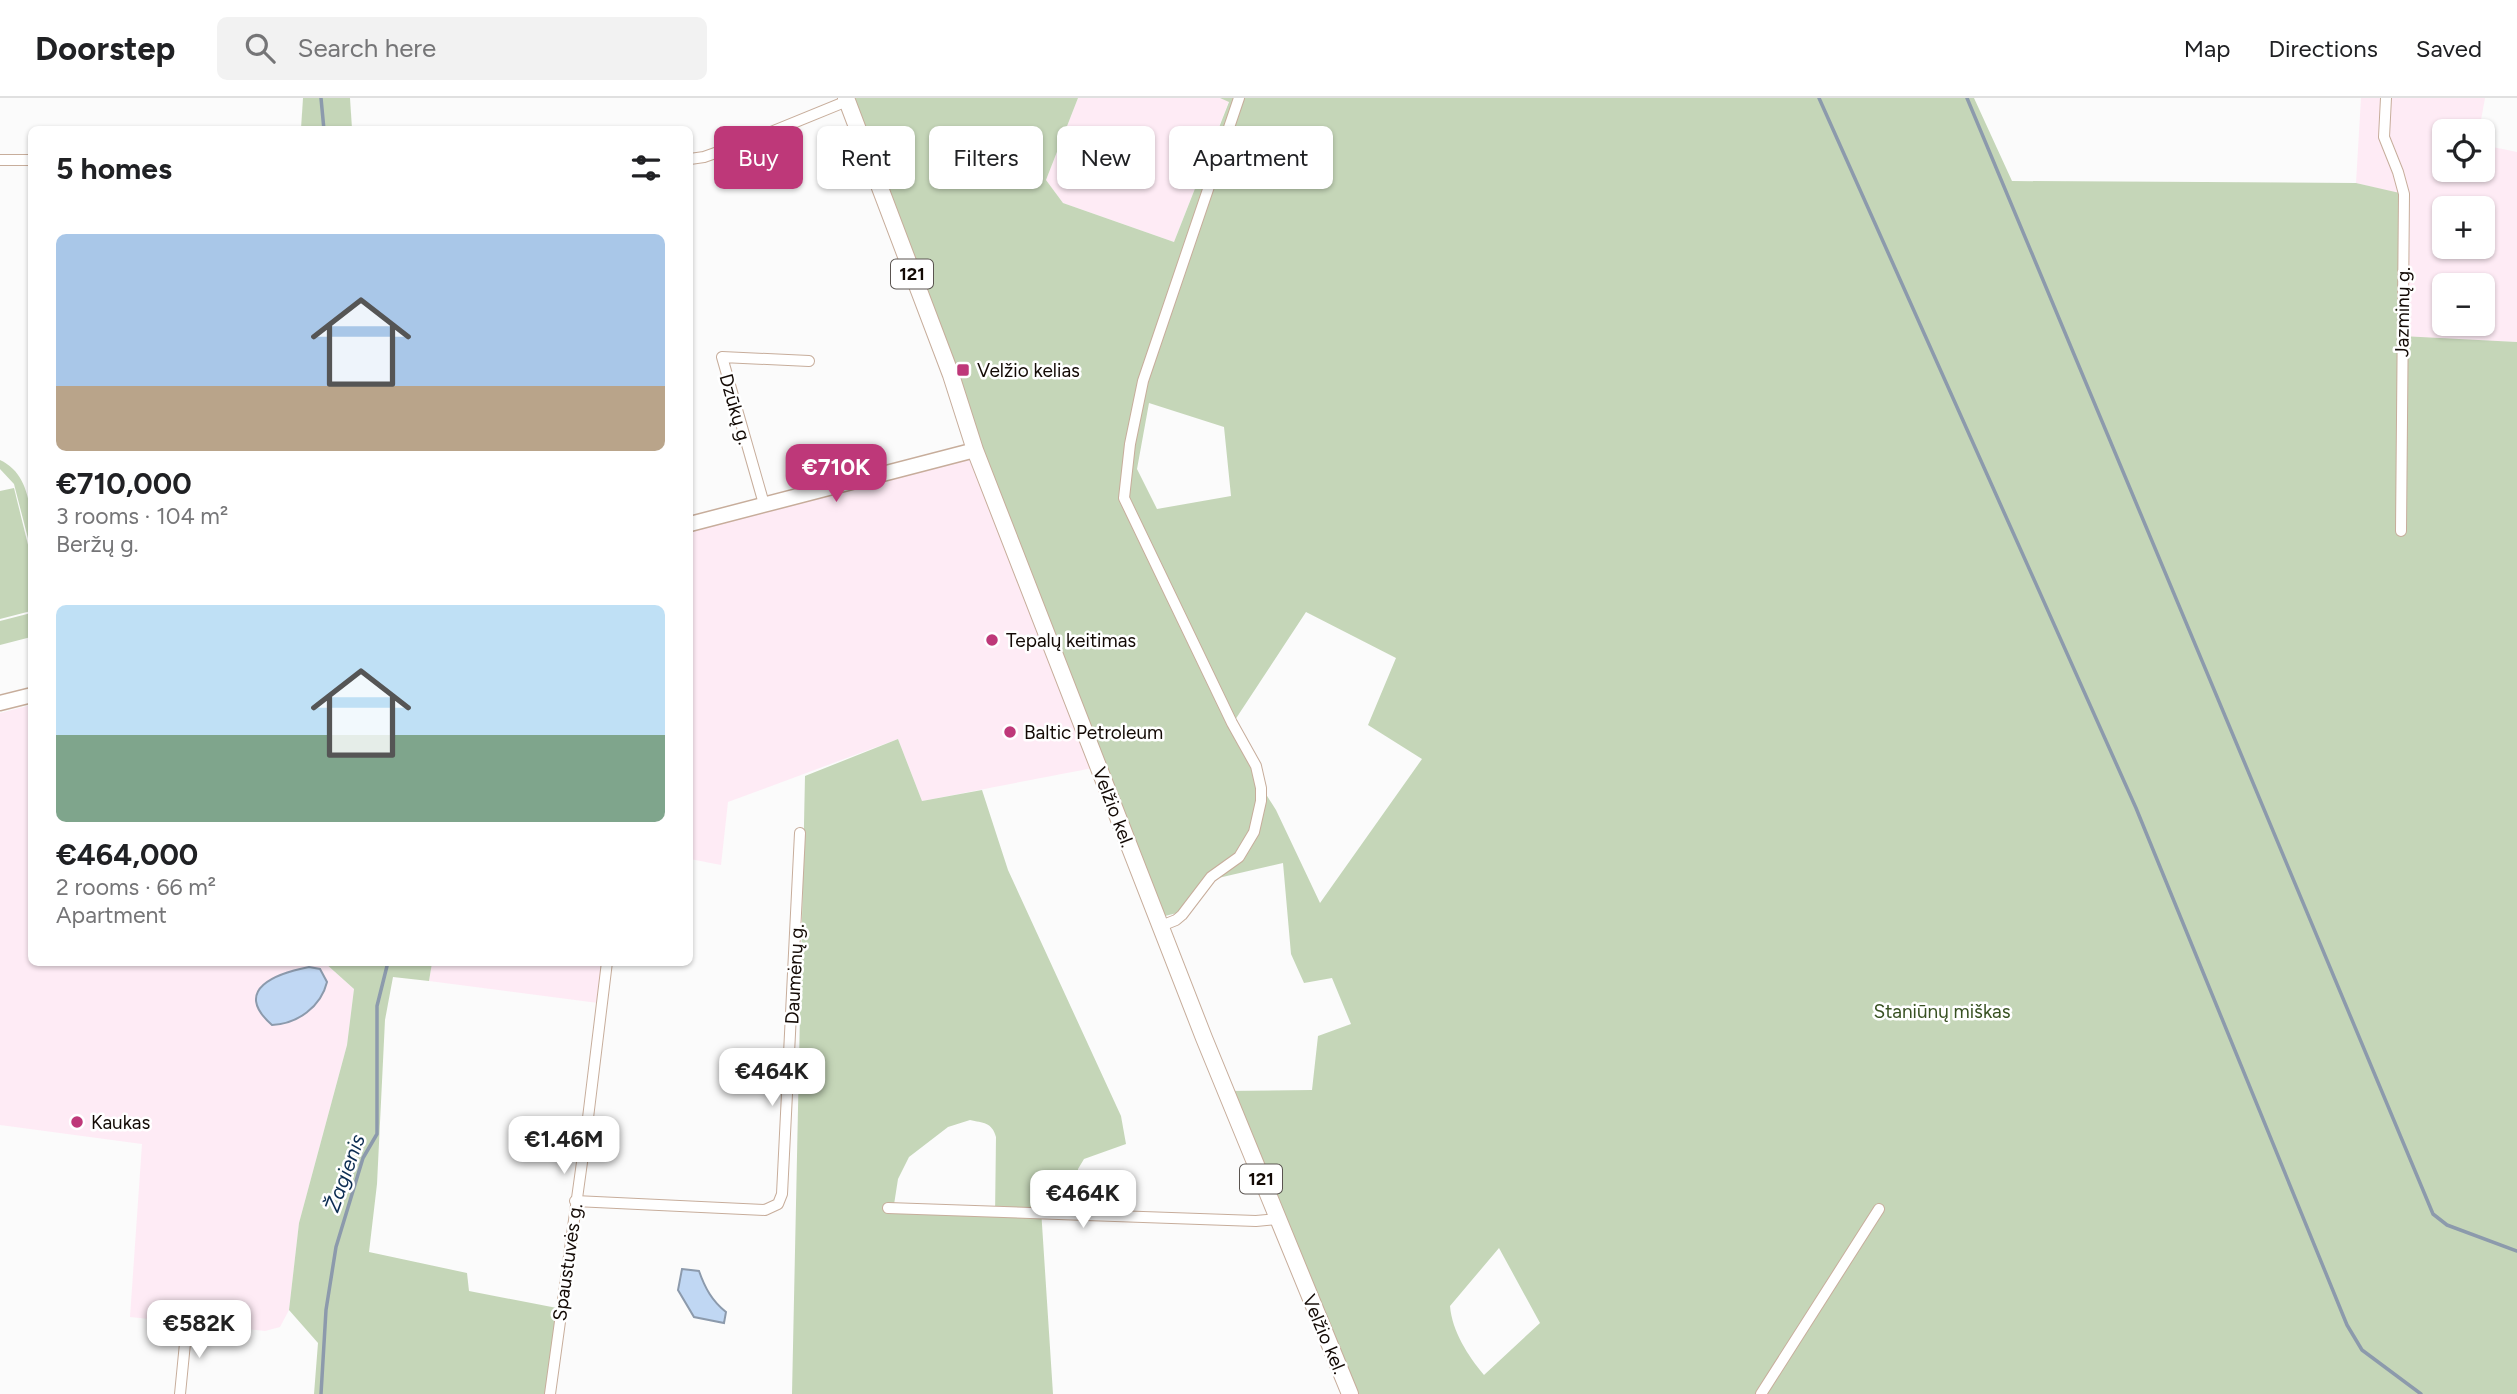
<!DOCTYPE html>
<html lang="en">
<head>
<meta charset="utf-8">
<style>
	body { margin:0; font-family:Figtree,sans-serif; background:#f2f2f2; color:#202124; height:100vh; display:flex; flex-direction:column; font-size:26px; white-space:nowrap }
	* { box-sizing:border-box; margin:0 }
	p { font-size:23px; color:#757577 }
	.icon { flex:none; width:38px; height:38px; fill:none; stroke:currentColor; stroke-width:2; stroke-linecap:round; stroke-linejoin:round }
	.map { position:relative; flex:1; overflow:hidden }
	.sheet { position:absolute; left:28px; top:28px; width:665px; height:840px; display:flex; flex-direction:column; background:#fff; border-radius:10px; box-shadow:0 2px 5px #0004 }
	.sheet>* { flex:none }
	.hud { position:absolute; left:714px; top:28px; width:665px; height:63px; display:flex; gap:14px }
	.controls { position:absolute; left:2432px; top:21px; display:grid; gap:14px }
	.controls a { display:grid; place-items:center; width:63px; height:63px; border-radius:10px; background:#fff; box-shadow:0 2px 5px #0004; font-size:35px }
	.price { position:absolute; translate:-50% -60px; padding:0 16px; border-radius:14px; background:#fff; color:#222; font-size:23px; line-height:46px; filter:drop-shadow(0 2px 4px #0008) }
	.price::after { content:''; position:absolute; left:50%; top:42px; width:21px; height:16px; margin-left:-10px; background:inherit; clip-path:polygon(0 0,100% 0,50% 100%) }
	.price.on { background:#be3879; color:#fff }
	ul { padding:0; list-style:none }
	li { display:grid; align-content:center; gap:14px; height:371px; padding:0 28px }
	li span { display:grid; place-items:center; height:217px; border-radius:10px; color:#555 }
	li>.icon { margin-inline-start:auto }
	span .icon { width:126px; height:126px; fill:#fffc; stroke-width:1 }
	li b { font-size:30px }
	h2 { display:flex; justify-content:space-between; align-items:center; height:84px; padding:0 28px; font-size:30px }
	.pill { padding:0 24px; border-radius:10px; background:#fff; box-shadow:0 2px 5px #0004; font-size:24px; line-height:63px }
	.pill.on { background:#be3879; color:#fff }
	header { display:flex; align-items:center; gap:42px; box-sizing:border-box; height:98px; padding:0 35px; background:#fff; border-bottom:2px solid #e0e0e0 }
	header strong { font-size:33px }
	nav { display:flex; gap:38px; margin-inline-start:auto; font-size:24px }
	.search { width:490px; height:63px; background:#f2f2f2; display:flex; align-items:center; gap:18px; box-sizing:border-box; padding:0 24px; border-radius:10px; color:#757577; font-size:26px }
	.map>svg:first-child { display:block }
	.industrial { fill:#feebf5; fill-rule:evenodd }
	.green { fill:#c5d6b8; fill-rule:evenodd }
	.water { fill:#c0d7f3; stroke:#8c9aac; stroke-width:2 }
	.lines { fill:none; stroke-linecap:round; stroke-linejoin:round }
	.stream { stroke:#8c9aac; stroke-width:3.5 }
	.street-casing { stroke:#c7ad9b; stroke-width:12 }
	.secondary-casing { stroke:#c7ad9b; stroke-width:17 }
	.primary-casing { stroke:#c7ad9b; stroke-width:18 }
	.street { stroke:#fff; stroke-width:10 }
	.secondary { stroke:#fff; stroke-width:14 }
	.primary { stroke:#fff; stroke-width:16 }
	.poi-dot { fill:#be3879; stroke:#fff; stroke-width:2.5 }
	.labels { text-anchor:middle; stroke-width:5; stroke-linejoin:round; paint-order:stroke }
	.shield { fill:#fff; stroke:#5a5450; stroke-width:2 }
	.shield-label { font-size:18px; font-weight:bold; fill:#130a05 }
	.street-label { font-size:19px; fill:#130a05; stroke:#fff }
	.poi-label { font-size:19px; fill:#130a05; stroke:#fff; text-anchor:start }
	.park-label { font-size:19px; fill:#385122; stroke:#fff }
	.water-label { font-size:21px; font-style:italic; fill:#0c2d52; stroke:#fff }
</style>
</head>
<body>
<header>
<strong>Doorstep</strong>
<div class="search"><svg class="icon" aria-label="search" viewBox="0 0 24 24"><circle cx="10" cy="10" r="6"/><path d="M15 15l6 6"/></svg>Search here</div>
<nav><a>Map</a><a>Directions</a><a>Saved</a></nav>
</header>
<div class="map">
<svg width="2517" height="1296" viewBox="0 0 2517 1296">
	<rect width="100%" height="100%" fill="#fbfbfb"/>
	<g class="industrial">
		<polygon points="1078,0 1220,0 1229,3 1174,144 1063,105 1046,82"/>
		<path d="M2361,0h124l-6,33h-34v39h38v-25l34,7v190l-116,-5 3,-142 -48,-12zM2445,110h38v39h-38zM2445,187h38v39h-38z"/>
		<polygon points="975,352 1093,670 922,703 898,641 728,704 721,767 690,761 690,430"/>
		<polygon points="31,607 32,864 325,865 354,891 347,947 299,1125 289,1212 280,1229 265,1233 130,1219 142,1046 0,1027 0,615"/>
		<polygon points="432,865 603,865 598,905 429,883"/>
	</g>
	<g class="green">
		<polygon points="303,0 350,0 352,31 301,31"/>
		<path d="M846,0h232l-32,82 17,23 111,39 55,-140 -9,-4h754l38,83 344,2 48,11 -3,142 116,6v1052h-1167l-124,-303 86,-1 6,-54 33,-12 -19,-46 -28,5 -13,-29 -8,-91 -82,19 -20,30 -16,4 -4,10zM1149,305l75,24 7,69 -74,13 -20,-40zM1306,514l90,46 -28,67 54,34 -102,144 -44,-93 -14,-22 -29,-65zM1499,1150l41,75 -56,52c-16,-19 -32,-44 -34,-69z"/>
		<path d="M0,362c33,15 32,60 31,90l-17,-66 -14,-15z"/>
		<polygon points="14,390 31,459 31,513 0,521 0,393"/>
		<polygon points="31,515 31,539 0,547 0,523"/>
		<path d="M898,641l24,62 60,-11 26,80 113,246 5,28 -42,15 -6,10v30l-9,8 -28,2 12,185h-261l13,-618zM970,1022c13,3 22,2 26,17l-1,79 -102,-5 5,-32 11,-22 39,-30z"/>
		<polygon points="325,865 432,865 429,883 393,879 385,922 377,1086 369,1154 467,1175 469,1193 557,1210 545,1296 314,1296 318,1245 289,1212 299,1125 347,947 354,891"/>
	</g>
	<g class="water">
		<path d="M309,869l11,2 7,13c-6,25 -30,42 -55,43 -41,-36 6,-52 37,-58z"/>
		<path d="M682,1171l17,2c6,17 13,30 27,41l-2,11 -30,-6 -16,-27z"/>
	</g>
	<g class="lines">
		<g class="stream">
			<polyline points="321,0 324,32"/>
			<polyline points="1819,0 2136,710 2347,1227 2362,1252 2421,1296"/>
			<polyline points="1967,0 2433,1116 2447,1127 2517,1153"/>
			<polyline points="321,1296 326,1212 336,1149 363,1060 377,1036 377,908 388,864"/>
		</g>
		<defs>
			<g id="street">
				<polyline points="2386,0 2384,39 2398,74 2404,96 2401,433"/>
				<polyline points="690,61 704,59 749,43 847,3"/>
				<polyline points="0,62 32,62"/>
				<polyline points="764,406 722,259 809,263"/>
				<polyline points="1161,828 1176,822 1182,817 1211,779 1239,759 1254,734 1261,703 1261,690 1256,668 1232,625 1124,400 1130,346 1143,283 1239,0"/>
				<polyline points="575,1103 765,1112 778,1106 782,1096 800,735"/>
				<polyline points="888,1110 1256,1123 1277,1121"/>
				<polyline points="180,1296 187,1225"/>
				<polyline points="550,1296 587,1028 607,864"/>
				<polyline points="1761,1296 1879,1111"/>
			</g>
			<g id="secondary">
				<polyline points="690,426 975,352"/>
				<polyline points="0,605 32,597"/>
			</g>
			<polyline id="primary" points="846,0 951,277 975,352 1204,940 1350,1296"/>
		</defs>
		<use href="#street" class="street-casing"/>
		<use href="#secondary" class="secondary-casing"/>
		<use href="#primary" class="primary-casing"/>
		<use href="#street" class="street"/>
		<use href="#secondary" class="secondary"/>
		<use href="#primary" class="primary"/>
	</g>
	<g class="poi-dot">
		<rect x="956" y="265" width="14" height="14" rx="3.5"/>
		<circle cx="992" cy="542" r="7"/>
		<circle cx="1010" cy="634" r="7"/>
		<circle cx="77" cy="1024" r="7"/>
	</g>
	<g class="labels">
		<g class="shield">
			<rect x="891" y="161.5" width="42" height="29" rx="5"/>
			<rect x="1240" y="1066.5" width="42" height="29" rx="5"/>
		</g>
		<g class="shield-label">
			<text x="912" y="182">121</text>
			<text x="1261" y="1087">121</text>
		</g>
		<g class="street-label">
			<text transform="translate(2402 214) rotate(-89)" y="7">Jazminų g.</text>
			<text transform="translate(736 311) rotate(74)" y="7">Dzūkų g.</text>
			<text transform="translate(1114 709) rotate(69)" y="7">Velžio kel.</text>
			<text transform="translate(794 876) rotate(-87)" y="7">Daumėnų g.</text>
			<text transform="translate(567 1164) rotate(-82)" y="7">Spaustuvės g.</text>
			<text transform="translate(1325 1236) rotate(67)" y="7">Velžio kel.</text>
		</g>
		<g class="poi-label">
			<text x="977" y="279">Velžio kelias</text>
			<text x="1006" y="549">Tepalų keitimas</text>
			<text x="1024" y="641">Baltic Petroleum</text>
			<text x="91" y="1031">Kaukas</text>
		</g>
		<g class="park-label">
			<text x="1942" y="920">Staniūnų miškas</text>
		</g>
		<g class="water-label">
			<text transform="translate(345 1075) rotate(-70)" y="7">Žagienis</text>
		</g>
	</g>
</svg>
<div class="controls">
<a><svg class="icon" aria-label="locate" viewBox="0 0 24 24"><circle cx="12" cy="12" r="6"/><path d="M12 2v4M12 18v4M2 12h4M18 12h4"/></svg></a>
<a>+</a>
<a>−</a>
</div>
<b class="price on" style="left:836px;top:406px">€710K</b>
<b class="price" style="left:772px;top:1010px">€464K</b>
<b class="price" style="left:564px;top:1078px">€1.46M</b>
<b class="price" style="left:1083px;top:1132px">€464K</b>
<b class="price" style="left:199px;top:1262px">€582K</b>
<div class="hud">
<a class="pill on">Buy</a>
<a class="pill">Rent</a>
<a class="pill">Filters</a>
<a class="pill">New</a>
<a class="pill">Apartment</a>
</div>
<section class="sheet">
<h2>5 homes<svg class="icon" aria-label="filters" viewBox="0 0 24 24"><path d="M4 7h16M4 17h16"/><circle cx="9" cy="7" r="2"/><circle cx="15" cy="17" r="2"/></svg></h2>
<ul>
<li><span style="background:linear-gradient(#a9c7e8 70%,#b9a48a 0)"><svg class="icon" aria-label="home" viewBox="0 0 24 24"><path d="M3 11l9-7 9 7M6 9v11h12V9"/></svg></span><div><b>€710,000</b><p>3 rooms · 104 m²</p><p>Beržų g.</p></div></li>
<li><span style="background:linear-gradient(#bfe0f5 60%,#7fa58c 0)"><svg class="icon" aria-label="home" viewBox="0 0 24 24"><path d="M3 11l9-7 9 7M6 9v11h12V9"/></svg></span><div><b>€464,000</b><p>2 rooms · 66 m²</p><p>Apartment</p></div></li>
</ul>
</section>
</div>
</body>
</html>
